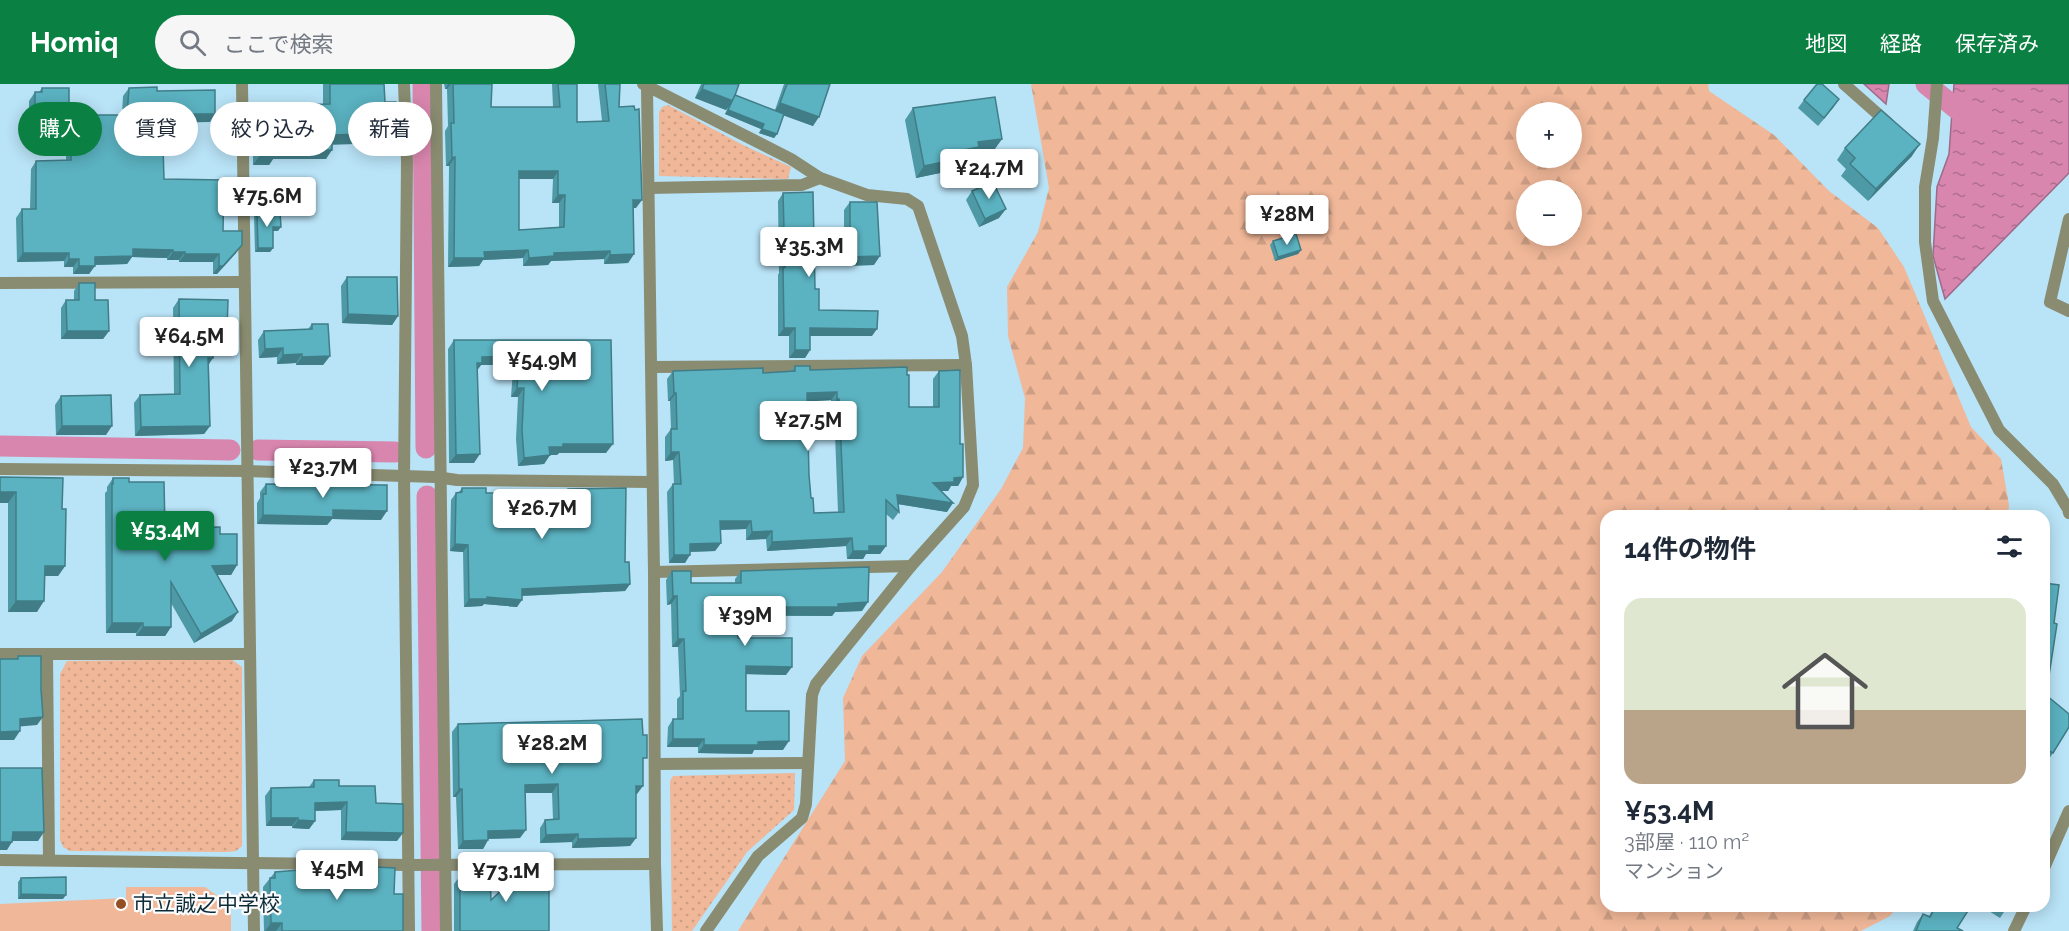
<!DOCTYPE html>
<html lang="ja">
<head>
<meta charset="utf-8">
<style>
	body { margin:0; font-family:Raleway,"Noto Sans JP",sans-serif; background:#f6f6f7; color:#1f2937; height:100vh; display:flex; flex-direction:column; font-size:22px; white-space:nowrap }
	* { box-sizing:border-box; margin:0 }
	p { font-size:20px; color:#747a83 }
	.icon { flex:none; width:33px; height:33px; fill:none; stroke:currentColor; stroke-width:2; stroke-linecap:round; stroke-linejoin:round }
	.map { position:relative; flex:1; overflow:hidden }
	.sheet { position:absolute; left:1600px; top:426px; width:450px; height:402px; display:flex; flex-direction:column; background:#fff; border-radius:18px; box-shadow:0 3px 15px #0003 }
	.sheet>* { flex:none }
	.top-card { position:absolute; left:18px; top:18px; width:570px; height:54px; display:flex; gap:12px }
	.buttons { position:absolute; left:1516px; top:18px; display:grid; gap:12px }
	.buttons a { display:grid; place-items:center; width:66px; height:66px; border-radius:50%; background:#fff; box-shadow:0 3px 15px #0003; font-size:30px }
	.price { position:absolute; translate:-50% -51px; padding:0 14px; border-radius:6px; background:#fff; color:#222; font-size:20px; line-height:39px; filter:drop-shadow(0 2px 3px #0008) }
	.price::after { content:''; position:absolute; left:50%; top:36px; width:18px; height:14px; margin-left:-9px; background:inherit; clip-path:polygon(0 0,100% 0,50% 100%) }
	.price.active { background:#0b8043; color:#fff }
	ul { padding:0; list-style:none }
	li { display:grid; align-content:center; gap:12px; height:318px; padding:0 24px }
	li span { display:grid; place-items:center; height:186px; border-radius:18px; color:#555 }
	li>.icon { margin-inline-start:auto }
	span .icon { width:108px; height:108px; fill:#fffc; stroke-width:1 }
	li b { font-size:26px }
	h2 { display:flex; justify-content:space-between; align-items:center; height:72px; padding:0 24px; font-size:26px }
	.pill { padding:0 21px; border-radius:27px; background:#fff; box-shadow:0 3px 15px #0003; font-size:21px; line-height:54px }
	.pill.active { background:#0b8043; color:#fff }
	header { display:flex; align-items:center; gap:36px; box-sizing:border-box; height:84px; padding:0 30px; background:#0b8043; color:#fff }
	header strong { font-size:28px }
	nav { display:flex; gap:33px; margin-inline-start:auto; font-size:21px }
	.search { width:420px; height:54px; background:#f6f6f7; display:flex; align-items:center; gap:15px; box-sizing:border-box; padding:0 21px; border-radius:33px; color:#747a83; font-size:22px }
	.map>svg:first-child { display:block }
	.forest { fill:url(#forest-firs); fill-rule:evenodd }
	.park { fill:url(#park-dots) }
	.garden { fill:#f0b798 }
	.water { fill:url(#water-ripples); stroke:#9c6b8b; stroke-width:1.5 }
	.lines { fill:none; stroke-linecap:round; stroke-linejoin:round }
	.canal { stroke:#d986ae; stroke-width:21 }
	.minor { stroke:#8a8c71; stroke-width:12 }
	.tertiary { stroke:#8a8c71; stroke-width:12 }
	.wall { fill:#4e99a6; fill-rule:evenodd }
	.shaded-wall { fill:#407d87 }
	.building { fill:#5bb2c1; stroke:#407d87; stroke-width:1.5; fill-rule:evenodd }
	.poi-dot { fill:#944f24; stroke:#fcfcfc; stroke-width:2 }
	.labels { text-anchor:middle; stroke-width:4.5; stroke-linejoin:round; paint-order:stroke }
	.poi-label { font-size:21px; fill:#0c2b38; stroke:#fcfcfc; text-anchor:start }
</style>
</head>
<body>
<header>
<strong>Homiq</strong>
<div class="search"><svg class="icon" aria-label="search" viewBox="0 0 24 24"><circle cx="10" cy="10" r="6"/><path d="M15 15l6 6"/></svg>ここで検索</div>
<nav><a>地図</a><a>経路</a><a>保存済み</a></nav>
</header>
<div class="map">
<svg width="2069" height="847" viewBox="0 0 2069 847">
	<defs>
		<pattern id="forest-firs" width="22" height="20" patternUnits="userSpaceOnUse" patternTransform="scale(1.5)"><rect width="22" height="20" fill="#f0b798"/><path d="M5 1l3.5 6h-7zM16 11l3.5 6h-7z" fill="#cd9e84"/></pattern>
		<pattern id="park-dots" width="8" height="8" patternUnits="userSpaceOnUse" patternTransform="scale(1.5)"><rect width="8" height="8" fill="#f0b798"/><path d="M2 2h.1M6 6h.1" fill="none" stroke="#cd9e84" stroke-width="1.8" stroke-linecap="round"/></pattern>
		<pattern id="water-ripples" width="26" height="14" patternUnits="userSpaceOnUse" patternTransform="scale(1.5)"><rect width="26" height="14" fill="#d986ae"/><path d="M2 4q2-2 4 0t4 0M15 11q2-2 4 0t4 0" fill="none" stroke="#ae6e8f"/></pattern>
	</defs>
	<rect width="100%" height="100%" fill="#b9e3f7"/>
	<path class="forest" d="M1031,0h677l1,7 65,44 55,56 49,37 26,39 67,160 30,32 8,46 -1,11h-402v390h292l-8,10 -29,15h-1123l107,-170 -2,-63 19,-42 80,-84 59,-83 22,-41 2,-50 -17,-62 -1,-49 31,-55 11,-44zM1527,28h45v46h-45zM1527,106h45v46h-45z"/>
	<g class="park">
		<polygon points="668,21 743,61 791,83 788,95 659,92 659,28 662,23"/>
		<polygon points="231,575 242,583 242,762 236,767 227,768 70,767 63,763 60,756 60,590 67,577"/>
		<polygon points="795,689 794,726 747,768 692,847 672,847 670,697 673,692"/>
	</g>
	<polygon class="garden" points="126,803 205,803 231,822 231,847 0,847 0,820 126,814"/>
	<g class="water">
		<polygon points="1864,0 1889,0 1886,20"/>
		<polygon points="1954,0 2069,0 2069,89 1945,215 1933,172 1937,103 1949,70"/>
	</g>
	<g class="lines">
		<g class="canal">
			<polyline points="423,0 426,364"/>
			<polyline points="1926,0 1972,37 1976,36"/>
			<polyline points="0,362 230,366"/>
			<polyline points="258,366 395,368"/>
			<polyline points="427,412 432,847"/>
		</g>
		<g class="minor">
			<polyline points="242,0 254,847"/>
			<polyline points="404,0 407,78 404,393 409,847"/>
			<polyline points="436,0 446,847"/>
			<polyline points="643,0 791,75 820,94 867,111 907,115 918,122 962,252 966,281 973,401 964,423 911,482 816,600 812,611 806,720 802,734 758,772 706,847"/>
			<polyline points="1844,0 1888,39"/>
			<polyline points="1937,0 1933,54 1925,103 1925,158 1933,217 1999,346 2053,400 2068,425 2069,429"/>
			<polyline points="647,4 654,488 655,780 657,847"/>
			<polyline points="649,104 802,101 820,94"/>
			<polyline points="2069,135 2050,218 2069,227"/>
			<polyline points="0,199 244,198"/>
			<polyline points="651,283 966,281"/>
			<polyline points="654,488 911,482"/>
			<polyline points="0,570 248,570"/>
			<polyline points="47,571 49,776"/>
			<polyline points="655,680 808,679"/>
			<polyline points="408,781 655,780"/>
		</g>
		<g class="tertiary">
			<polyline points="0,385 246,387 436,393 457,396 651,398"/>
			<polyline points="0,776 408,781"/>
			<polyline points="2044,784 2069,727"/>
			<polyline points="2014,847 2026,822"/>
		</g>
	</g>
	<g class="wall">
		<polygon points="323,0 384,0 385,18 390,55 358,56 356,60 332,60 326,75 273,75 269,81 253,81 253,37 259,27 275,27 278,21 323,20"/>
		<path d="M444,0h48l-1,23h62l-1,-23h25v38l25,-1 -4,-37h22l-1,23 17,101h-3l1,46 -6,9 -24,1v-5l-53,2 -3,4 -25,1v-8l-40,2 -4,6 -31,1 1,-101h-3l-1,-35 3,-5 -1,-37h-2zM519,95h34l-1,24h7v24l-40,3z"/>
		<polygon points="701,0 739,0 735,11 775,26 784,0 830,0 813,42 783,31 777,50 774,54 759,49 761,45 725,30 728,23 726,26 695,14"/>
		<polygon points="42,4 69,35 71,31 122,31 123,12 129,4 157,7 210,38 162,38 164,95 223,147 236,169 217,190 213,190 213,178 179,178 179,176 167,176 167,174 132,173 127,180 95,181 89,190 73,190 73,183 64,183 64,177 17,178 16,134 22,125 30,125 31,85 36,77 66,76 66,44 63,48 29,48 29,17 35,8 39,8"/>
		<polygon points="1839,15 1818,42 1798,24 1804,16"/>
		<polygon points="913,24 1002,55 994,66 975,69 971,75 947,79 940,89 916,94 905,36"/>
		<polygon points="1845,64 1912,72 1868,117 1841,92 1846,85 1837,76"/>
		<polygon points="972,107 999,134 979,143 966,116"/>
		<polygon points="783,109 815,205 819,226 872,252 810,252 810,266 805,274 789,274 789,252 778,252 778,191 779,189 778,117"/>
		<polygon points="850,118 874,181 841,182 841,159 844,154 844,126"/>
		<polygon points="257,128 278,147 273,147 273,164 270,168 255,168 254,132"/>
		<polygon points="1273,157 1301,166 1298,170 1275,177 1270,161"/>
		<polygon points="347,193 398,232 392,241 342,239 341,202"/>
		<polygon points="79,199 95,216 109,247 103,255 61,255 61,224 66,216 74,216 74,207"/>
		<polygon points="179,215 227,247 221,255 213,255 209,281 210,342 204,350 135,352 134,319 140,311 174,310 173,224"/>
		<polygon points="312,240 330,272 323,281 296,281 296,279 277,280 277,273 259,274 258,256 264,247 308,245"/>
		<polygon points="454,256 611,256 606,369 559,369 557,371 550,371 544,380 518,382 516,355 518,313 511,313 513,286 510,286 510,281 481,281 477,286 474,379 449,379 448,265"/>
		<path d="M795,282l15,4 99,37h24v-28l6,-8 21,73 3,33 -5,9h-7l-3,5h-7l6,21 -49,-8 1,8 -6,8 -7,-6v32l-6,8h-14l-3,5h-16l-1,-13 -79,5 -1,-12 -20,1v-11l-26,1 1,13 -6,8 -25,1 -5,11h-16l-2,-71 6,-8h1l-1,-24 -8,1v-24l6,-8 -1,-28h-2l-1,-22 6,-8 90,2 28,-2zM831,316v8h3l4,104 -24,1 -3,-15 -2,-23 -2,-74z"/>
		<polygon points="61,312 106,351 56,351 55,321"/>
		<polygon points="0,393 62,425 65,482 58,492 45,492 37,528 8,528 8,419"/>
		<polygon points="113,394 129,398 165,444 220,450 237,481 231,491 217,491 232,537 194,559 171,519 171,543 165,552 136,552 136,549 106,549 105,409 107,407 107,403"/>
		<polygon points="266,400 381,436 332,435 327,441 257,440 257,419 260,414 260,408"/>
		<polygon points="462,404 486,409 566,409 568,405 625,478 630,500 625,507 522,512 517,523 484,520 482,522 464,523 463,468 450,467 451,416 456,409 459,408"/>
		<polygon points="672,487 691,499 735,499 735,495 741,487 862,527 835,528 832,532 738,532 738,554 786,591 746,590 746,627 783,666 754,666 752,670 698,669 698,663 667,663 668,643 673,635 677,635 677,615 680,612 678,563 672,563 671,520 667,521 666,496"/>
		<polygon points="2044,499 2054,539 2046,611 2053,669 2047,678 2044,677"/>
		<polygon points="458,640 643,680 637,710 636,710 636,754 630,762 572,764 572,758 540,759 540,744 545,736 553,735 552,709 525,709 520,754 488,755 488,756 483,765 458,765 456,713 453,713 452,648"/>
		<polygon points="314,696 339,702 376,719 397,757 341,756 341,726 315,727 315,737 309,745 292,744 292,742 266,742 265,712 271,704 309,703"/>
		<polygon points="374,783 394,810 403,847 264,847 263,803 275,788 360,788 362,786 372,786"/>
		<polygon points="460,792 491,816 549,847 454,847 454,800"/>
		<polygon points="21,794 63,815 18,815 18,798"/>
		<polygon points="1935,822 1971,822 1957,844 1963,847 1913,847 1917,838 1923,830 1929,832"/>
		<polygon points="1981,822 2008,822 2000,834"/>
	</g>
	<g class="shaded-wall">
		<polygon points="448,0 451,0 447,5 445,5"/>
		<polygon points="702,5 733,17 726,26 695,14"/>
		<polygon points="1839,15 1833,24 1818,42 1824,34"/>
		<polygon points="780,19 819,33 813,42 774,28"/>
		<polygon points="728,26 764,40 761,45 725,30"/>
		<polygon points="162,30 215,30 210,38 156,39"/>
		<polygon points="35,39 69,39 63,48 29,48"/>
		<polygon points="762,45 777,50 774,54 759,49"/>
		<polygon points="397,46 390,55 358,56 356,60 325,61 332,51 362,47"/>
		<polygon points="1002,55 994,66 975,69 971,75 947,79 940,89 916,94 924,82 947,69 978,58"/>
		<polygon points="1920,60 1912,72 1868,117 1876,105"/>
		<polygon points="275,66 332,66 326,75 273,75 269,81 253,81 260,71"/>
		<polygon points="455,73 449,82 446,82 452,74"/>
		<polygon points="519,87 558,87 553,95 513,95"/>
		<polygon points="558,111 565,111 559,119 552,119"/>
		<polygon points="633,116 642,116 636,124 627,124"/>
		<polygon points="1006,125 999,134 979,143 985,135"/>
		<polygon points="273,143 281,143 278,147 270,147"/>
		<polygon points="242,161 236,169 217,190 213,190 219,182"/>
		<polygon points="258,164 273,164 270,168 255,168"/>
		<polygon points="133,165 173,166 167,174 132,173 127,180 89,181 95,173"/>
		<polygon points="528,166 523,174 483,176 479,182 448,183 454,174 484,168"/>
		<polygon points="1301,166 1298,170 1275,177 1278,173"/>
		<polygon points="610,167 604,175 551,177 548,181 523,182 529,174 554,169"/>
		<polygon points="173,168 185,168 179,176 167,176"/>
		<polygon points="23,169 69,169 64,177 17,178"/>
		<polygon points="185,170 219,170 213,178 179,178"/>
		<polygon points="634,170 628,179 604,180 610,171"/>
		<polygon points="880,172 874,181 841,182 847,173"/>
		<polygon points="69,175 79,175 73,183 64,183"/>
		<polygon points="79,182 95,182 89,190 73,190"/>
		<polygon points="348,230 398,232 392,241 342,239"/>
		<polygon points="784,244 795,244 789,252 778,252"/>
		<polygon points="810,244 877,245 872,252 805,252"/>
		<polygon points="67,247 109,247 103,255 61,255"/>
		<polygon points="213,247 227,247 221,255 207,255"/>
		<polygon points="283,264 277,273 259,274 265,265"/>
		<polygon points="795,266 810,266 805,274 789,274"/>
		<polygon points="302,270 296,279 277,280 283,271"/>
		<polygon points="330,272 323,281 296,281 302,273"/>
		<polygon points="516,272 510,281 481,281 476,288 471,288 482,273"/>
		<polygon points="208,274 213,274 207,283"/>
		<polygon points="516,277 519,277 513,286 510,286"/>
		<polygon points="517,304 524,304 518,313 511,313"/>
		<polygon points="837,308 831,316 801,318 807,309"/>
		<polygon points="674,309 676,309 670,317 668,317"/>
		<polygon points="837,315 839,315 834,324 831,324"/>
		<polygon points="62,342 112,342 106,351 56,351"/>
		<polygon points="210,342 204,350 135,352 141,343"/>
		<polygon points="563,360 613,360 606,369 559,369 557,371 550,371 544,380 518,382 524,374 549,363"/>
		<polygon points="671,368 679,368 673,376 665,377"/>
		<polygon points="480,370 474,379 449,379 456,371"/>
		<polygon points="963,393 958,402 951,402 948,407 927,407 933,399 954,394"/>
		<polygon points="0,408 16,408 8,419 0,419"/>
		<polygon points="897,411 953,419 947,428 891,419"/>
		<polygon points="333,426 387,427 381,436 332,435 327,441 257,440 263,431"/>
		<polygon points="720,437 751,437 746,445 714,446"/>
		<polygon points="772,447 766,455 746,456 752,448"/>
		<polygon points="852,454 846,462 767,467 772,458"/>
		<polygon points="721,459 715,467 684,468 690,460"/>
		<polygon points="455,460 468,461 463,468 450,467"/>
		<polygon points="869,462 886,462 880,470 866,470 863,475 847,475 853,467"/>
		<polygon points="674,471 690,471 685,479 669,479"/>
		<polygon points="237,481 231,491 206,491 212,482"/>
		<polygon points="45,482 65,482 58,492 37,492"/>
		<polygon points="630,500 625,507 517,512 522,505"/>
		<polygon points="673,512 677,512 671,520 667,521"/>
		<polygon points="487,513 522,516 517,523 484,520 482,522 464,523 469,515"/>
		<polygon points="16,517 44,517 37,528 8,528"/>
		<polygon points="868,518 862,527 835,528 832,532 731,531 737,523"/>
		<polygon points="238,528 232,537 194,559 201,550"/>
		<polygon points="112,539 143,539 136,549 106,549"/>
		<polygon points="143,543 171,543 165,552 136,552"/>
		<polygon points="678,555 684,555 678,563 672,563"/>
		<polygon points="746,582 792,583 786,591 740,590"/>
		<polygon points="43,633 37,641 14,643 20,635"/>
		<polygon points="20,647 14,656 0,656 0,648"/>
		<polygon points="673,655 704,655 698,663 667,663"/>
		<polygon points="789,657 783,666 754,666 752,670 698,669 704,661 758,658"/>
		<polygon points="558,700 552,709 519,709 525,701"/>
		<polygon points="636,702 643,702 637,710 630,710"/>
		<polygon points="459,705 462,705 456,713 453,713"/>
		<polygon points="347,718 341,726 309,727 315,719"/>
		<polygon points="271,734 298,734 292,742 266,742"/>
		<polygon points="298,736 315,737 309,745 292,744"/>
		<polygon points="526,746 520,754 482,755 488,747"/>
		<polygon points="13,748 44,748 38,757 7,757"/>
		<polygon points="346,748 403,749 397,757 341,756"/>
		<polygon points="578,750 572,758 540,759 546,751"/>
		<polygon points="636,754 630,762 572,764 578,755"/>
		<polygon points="488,756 483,765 458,765 463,757"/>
		<polygon points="0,758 12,758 7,766 0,766"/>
		<polygon points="21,810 66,811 63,815 18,815"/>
		<polygon points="271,839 282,839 276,847 265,847"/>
	</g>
	<g class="building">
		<polygon points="330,0 384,0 385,18 396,18 397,46 362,47 362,50 332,51 332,66 275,66 275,71 260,71 259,27 274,27 278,25 278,21 330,20"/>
		<path d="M453,0h39l-1,23h69l-2,-23h19v38l32,-1 -4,-37h15l-1,23 15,-1 1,4 4,-1 3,91h-9l1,54 -24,1v-4l-56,2v3l-25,2 -1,-8 -44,2 1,6h-31l1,-101 -3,1 -1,-35h3zM519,87h39v24h7l-1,32 -45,3z"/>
		<polygon points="704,0 739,0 733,17 702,5"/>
		<polygon points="787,0 830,0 819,33 780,19"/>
		<polygon points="1817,0 1822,0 1839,15 1824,34 1804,16"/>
		<polygon points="157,3 157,7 215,6 215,30 162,30 164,95 224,96 223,147 242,147 242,161 223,182 219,182 219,170 185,170 185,168 173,168 173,166 133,165 133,172 95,173 95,182 79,182 79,175 69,175 69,169 23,169 22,125 36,125 36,77 71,76 71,31 127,31 129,4"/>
		<polygon points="42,4 69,4 69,39 35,39 35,8 42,8"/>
		<polygon points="735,11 784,30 777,50 762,45 764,40 728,26"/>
		<polygon points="995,13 1002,55 978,58 979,63 947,69 948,77 924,82 913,24"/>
		<polygon points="1881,26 1920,60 1876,105 1850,80 1855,74 1845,64"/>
		<polygon points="993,98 1006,125 985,135 972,107"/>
		<polygon points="813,108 815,205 819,205 819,226 878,227 877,245 810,244 810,266 795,266 795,244 784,244 783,184 785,183 783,109"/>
		<polygon points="850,118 877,118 880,172 847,173 847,150 850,150"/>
		<polygon points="257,128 280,128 281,143 273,143 273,164 258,164"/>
		<polygon points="1296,150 1301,166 1278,173 1273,157"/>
		<polygon points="347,193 397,193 398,232 348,230"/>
		<polygon points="79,199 95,199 95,216 108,216 109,247 67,247 66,216 79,216"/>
		<polygon points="179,215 228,216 227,247 213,247 213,274 208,274 210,342 141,343 140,311 180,310"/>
		<polygon points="312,240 328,240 330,272 302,273 302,270 283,271 283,264 265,265 264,247 312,245"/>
		<polygon points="454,256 611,256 613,360 563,360 563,363 549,363 550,371 524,374 522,346 524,304 517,304 519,277 516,277 516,272 482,273 482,279 477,279 480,370 456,371"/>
		<path d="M795,282h15v4l97,-3v8h2v32h30v-36l21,-1v74h3v33l-9,1v4l-21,1 20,20 -56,-8 2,17 -13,-12v46h-17v5h-16l-1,-13 -80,4v-11l-20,1 -1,-11h-31l1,22 -31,1v11h-16l-1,-71h8l-2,-32h-8v-23h6l-1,-36h-2l-1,-22 90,-3v5l32,-2zM837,308v7h2l5,113 -30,1 -1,-15h-2l-2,-23 -2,-82z"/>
		<polygon points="111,311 112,342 62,342 61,312"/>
		<polygon points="0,393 63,394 62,425 66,425 65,482 45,482 44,517 16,517 16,408 0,408"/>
		<polygon points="113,394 129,394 129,398 164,398 165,444 220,443 220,450 237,450 237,481 212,482 238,528 201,550 171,498 171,543 143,543 143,539 112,539 112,400 113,400"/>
		<polygon points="266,400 387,401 387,427 333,426 333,433 263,431 263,410 266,410"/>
		<polygon points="462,404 486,404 486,409 568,409 568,405 626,404 625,478 629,478 630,500 522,505 522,516 487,513 487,515 469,515 468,461 455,460 456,409 462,408"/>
		<polygon points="2044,457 2047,458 2044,477"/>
		<polygon points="869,483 868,518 838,520 838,523 737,523 738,554 792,554 792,583 746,582 746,627 789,627 789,657 758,658 758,661 704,661 704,655 673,655 673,635 683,635 683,607 686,607 684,555 678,555 677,512 673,512 672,487 691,487 691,499 741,499 741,487"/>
		<polygon points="2044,499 2059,501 2054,539 2057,540 2046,611 2069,630 2069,643 2053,669 2044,664"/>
		<polygon points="18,572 41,572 41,605 43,633 20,635 20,647 0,648 0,575 18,575"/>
		<polygon points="642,635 643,651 647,651 647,674 643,674 643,702 636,702 636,754 578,755 578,750 546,751 545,736 559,735 558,700 525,701 526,746 488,747 488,756 463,757 462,705 459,705 458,640"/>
		<polygon points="0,684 42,684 44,748 13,748 12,758 0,758"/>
		<polygon points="314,696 339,696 339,702 375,702 376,719 403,720 403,749 346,748 347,718 315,719 315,737 298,736 298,734 271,734 271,704 314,703"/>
		<polygon points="374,783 395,784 394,810 403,810 403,847 282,847 282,839 271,839 270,794 275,794 275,788 312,785 312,788 361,788 362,786 373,786"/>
		<polygon points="525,784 549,785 549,847 460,847 460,792 490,792 491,816"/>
		<polygon points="66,793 66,811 21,810 21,794"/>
		<polygon points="1936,822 1971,822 1957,844 1963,847 1916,847 1923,830 1930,833"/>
		<polygon points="2000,822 2008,822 2006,825"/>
	</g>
	<circle class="poi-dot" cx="121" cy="820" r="6"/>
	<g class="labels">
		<g class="poi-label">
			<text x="133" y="827">市立誠之中学校</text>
		</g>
	</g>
</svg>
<div class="buttons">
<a>+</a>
<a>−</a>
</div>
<b class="price" style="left:989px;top:116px">¥24.7M</b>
<b class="price" style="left:267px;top:144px">¥75.6M</b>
<b class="price" style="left:1287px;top:162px">¥28M</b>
<b class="price" style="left:809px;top:194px">¥35.3M</b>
<b class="price" style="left:189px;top:284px">¥64.5M</b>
<b class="price" style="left:542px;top:308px">¥54.9M</b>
<b class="price" style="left:808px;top:368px">¥27.5M</b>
<b class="price" style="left:323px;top:415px">¥23.7M</b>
<b class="price" style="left:542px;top:456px">¥26.7M</b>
<b class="price active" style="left:165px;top:478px">¥53.4M</b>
<b class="price" style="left:745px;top:563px">¥39M</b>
<b class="price" style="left:552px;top:691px">¥28.2M</b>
<b class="price" style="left:337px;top:817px">¥45M</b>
<b class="price" style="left:506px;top:819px">¥73.1M</b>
<div class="top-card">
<a class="pill active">購入</a>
<a class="pill">賃貸</a>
<a class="pill">絞り込み</a>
<a class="pill">新着</a>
</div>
<section class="sheet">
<h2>14件の物件<svg class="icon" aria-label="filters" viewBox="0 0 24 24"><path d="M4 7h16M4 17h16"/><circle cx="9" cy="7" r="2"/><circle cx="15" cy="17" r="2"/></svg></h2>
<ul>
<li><span style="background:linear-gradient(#dfe7d0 60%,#b9a48a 0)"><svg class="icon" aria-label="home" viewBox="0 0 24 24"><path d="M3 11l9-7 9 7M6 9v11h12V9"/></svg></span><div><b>¥53.4M</b><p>3部屋 · 110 m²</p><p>マンション</p></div></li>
</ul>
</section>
</div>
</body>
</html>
